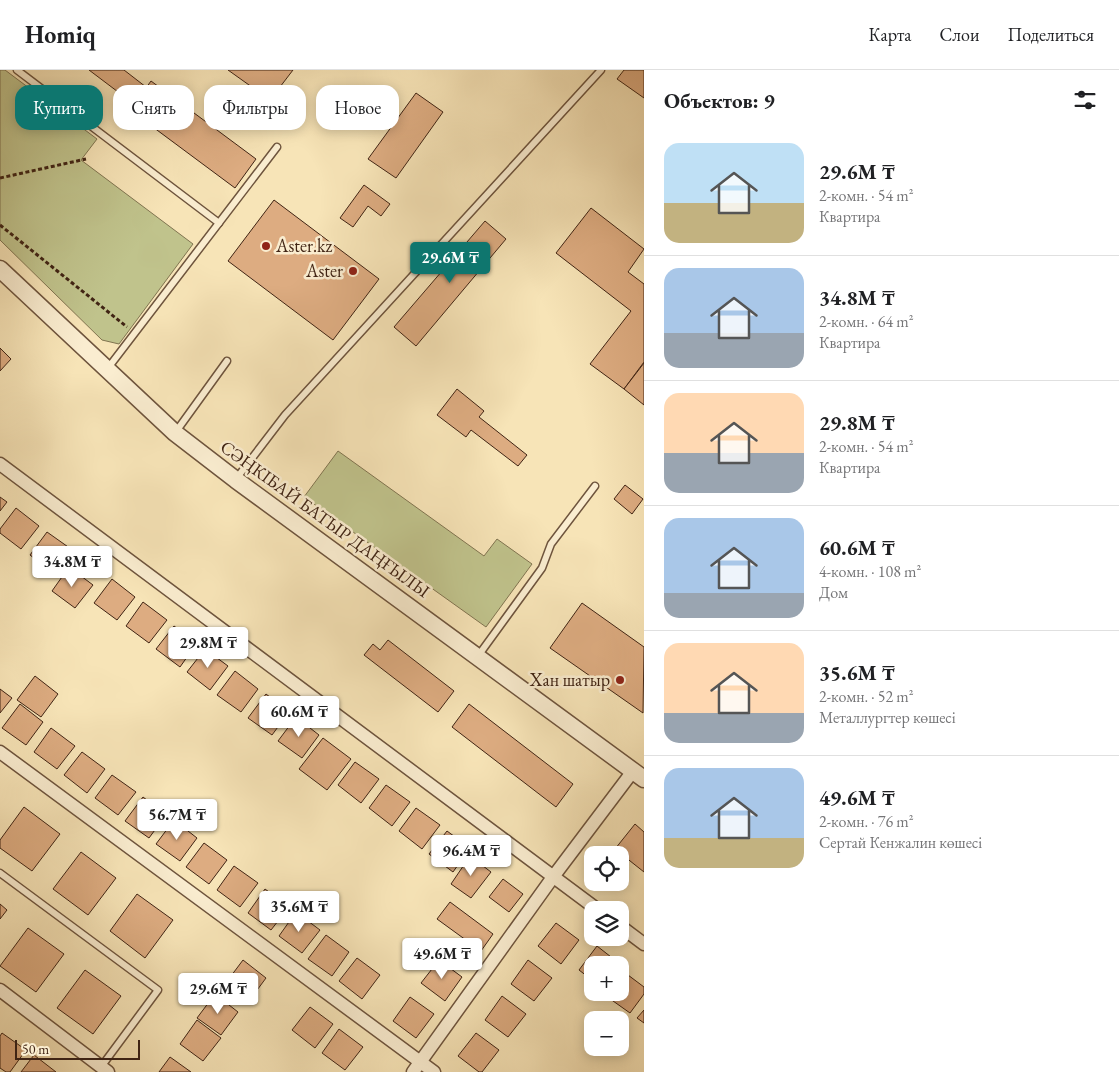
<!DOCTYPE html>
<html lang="ru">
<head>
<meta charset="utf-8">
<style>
	body { margin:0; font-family:"EB Garamond",serif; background:#f2f2f2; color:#202124; height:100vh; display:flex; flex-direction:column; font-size:19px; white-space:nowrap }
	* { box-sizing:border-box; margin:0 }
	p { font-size:16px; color:#757577 }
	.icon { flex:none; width:28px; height:28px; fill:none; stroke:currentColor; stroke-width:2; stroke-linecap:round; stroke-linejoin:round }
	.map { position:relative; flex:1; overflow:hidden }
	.drawer { display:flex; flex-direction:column; background:#fff; width:475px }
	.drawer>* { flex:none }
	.guide { position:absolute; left:15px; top:15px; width:475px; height:45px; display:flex; gap:10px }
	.tools { position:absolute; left:584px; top:776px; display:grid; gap:10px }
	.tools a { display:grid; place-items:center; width:45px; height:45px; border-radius:10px; background:#fff; box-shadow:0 2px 12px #0003; font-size:25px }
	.scale { position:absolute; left:15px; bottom:12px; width:125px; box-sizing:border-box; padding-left:5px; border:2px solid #402414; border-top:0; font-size:14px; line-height:18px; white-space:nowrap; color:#402414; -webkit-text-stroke:4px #faedd0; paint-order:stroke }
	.price { position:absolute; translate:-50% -42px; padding:0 11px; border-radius:5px; background:#fff; color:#222; font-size:16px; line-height:32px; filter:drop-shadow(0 1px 2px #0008) }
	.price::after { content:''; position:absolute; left:50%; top:30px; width:15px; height:11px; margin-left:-8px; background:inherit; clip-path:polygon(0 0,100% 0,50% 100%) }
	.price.selected { background:#0f766e; color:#fff }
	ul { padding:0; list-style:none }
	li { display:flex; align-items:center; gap:15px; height:125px; padding:0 20px }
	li+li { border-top:1px solid #e0e0e0 }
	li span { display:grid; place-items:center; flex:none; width:140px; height:100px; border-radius:15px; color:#555 }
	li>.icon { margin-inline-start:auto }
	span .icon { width:60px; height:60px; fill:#fffc; stroke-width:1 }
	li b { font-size:21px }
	h2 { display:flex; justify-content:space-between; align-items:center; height:60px; padding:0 20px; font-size:21px }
	.chip { padding:0 18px; border-radius:15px; background:#fff; box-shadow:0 2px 12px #0003; font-size:18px; line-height:45px }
	.chip.selected { background:#0f766e; color:#fff }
	header { display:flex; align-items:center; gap:30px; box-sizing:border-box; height:70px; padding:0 25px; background:#fff; border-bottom:1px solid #e0e0e0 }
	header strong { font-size:24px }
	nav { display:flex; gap:28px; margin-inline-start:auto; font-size:18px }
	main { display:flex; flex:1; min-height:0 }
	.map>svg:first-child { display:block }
	.green { fill:#c0c38c; stroke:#807450 }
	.building { fill:#ddac81; stroke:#402414 }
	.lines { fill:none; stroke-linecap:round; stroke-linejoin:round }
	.service-casing { stroke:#6e543d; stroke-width:9 }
	.minor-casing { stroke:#6e543d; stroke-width:15 }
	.tertiary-casing { stroke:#6e543d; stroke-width:19 }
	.path { stroke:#402414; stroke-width:3; stroke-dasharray:4 2.5; stroke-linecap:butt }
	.service { stroke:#faedd0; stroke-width:6 }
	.minor { stroke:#faedd0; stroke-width:12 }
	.tertiary { stroke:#faedd0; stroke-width:16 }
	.poi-dot { fill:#8f2418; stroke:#faedd0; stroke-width:2 }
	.labels { text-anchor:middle; stroke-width:5; stroke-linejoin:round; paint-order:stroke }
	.poi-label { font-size:18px; fill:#402414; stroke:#faedd0; text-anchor:end }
	.street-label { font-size:18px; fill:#402414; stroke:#faedd0 }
</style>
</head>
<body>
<header>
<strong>Homiq</strong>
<nav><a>Карта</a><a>Слои</a><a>Поделиться</a></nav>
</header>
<main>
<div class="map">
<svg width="644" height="1002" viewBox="0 0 644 1002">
	<rect width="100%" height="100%" fill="#f7e4b7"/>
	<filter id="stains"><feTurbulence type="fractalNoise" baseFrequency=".004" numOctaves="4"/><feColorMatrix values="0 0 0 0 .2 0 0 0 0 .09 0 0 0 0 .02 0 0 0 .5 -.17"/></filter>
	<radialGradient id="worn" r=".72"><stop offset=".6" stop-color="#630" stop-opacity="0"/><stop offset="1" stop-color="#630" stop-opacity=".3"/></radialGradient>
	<g class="green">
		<polygon points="0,0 5,0 97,69 81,90 193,174 119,274 102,270 0,170"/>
		<polygon points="338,381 484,486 497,469 532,494 486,557 304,427"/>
	</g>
	<g class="building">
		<polygon points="89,0 124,0 146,17 134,34"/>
		<polygon points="228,0 293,0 270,30"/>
		<polygon points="624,0 644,0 644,28 617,9"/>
		<polygon points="151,11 256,89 235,118 130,40"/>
		<polygon points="416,23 443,42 396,108 368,89"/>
		<polygon points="364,115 390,134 381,146 368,136 353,157 340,148"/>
		<polygon points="274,130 379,209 333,270 228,191"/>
		<polygon points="591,138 644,179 628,202 644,214 644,292 624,319 590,294 631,241 556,183"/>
		<polygon points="485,151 506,169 416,276 394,257"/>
		<polygon points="0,278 11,289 0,301"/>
		<polygon points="644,293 644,335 624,319"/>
		<polygon points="457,319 484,341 479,347 527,385 518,396 471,360 466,367 437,345"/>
		<polygon points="625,415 643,429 632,444 614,429"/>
		<polygon points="0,427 7,432 0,441"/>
		<polygon points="16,438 39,456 21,479 0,463 0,459"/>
		<polygon points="47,462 71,479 53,503 30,485"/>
		<polygon points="69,497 93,515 75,538 52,521"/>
		<polygon points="112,509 135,527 117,550 94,533"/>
		<polygon points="143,532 167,550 149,573 126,556"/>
		<polygon points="582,533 644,577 643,643 550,578"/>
		<polygon points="174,556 197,573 180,597 156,579"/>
		<polygon points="388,570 454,621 438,642 364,585 373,574 380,580"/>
		<polygon points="205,579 228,596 210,620 187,602"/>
		<polygon points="235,601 258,619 241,642 217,625"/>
		<polygon points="35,606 58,624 41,647 17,630"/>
		<polygon points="0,619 12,628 0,643"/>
		<polygon points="266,624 289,642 272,665 248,648"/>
		<polygon points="20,634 43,652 26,675 2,658"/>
		<polygon points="469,634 573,714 556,737 452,657"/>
		<polygon points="296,647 319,665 302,688 278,671"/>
		<polygon points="51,658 75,676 57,699 34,682"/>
		<polygon points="323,668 351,689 327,720 299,699"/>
		<polygon points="82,682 105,699 87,723 64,705"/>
		<polygon points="355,692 379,709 361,733 338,715"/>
		<polygon points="112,705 136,722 118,745 95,728"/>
		<polygon points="386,715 410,732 392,756 369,738"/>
		<polygon points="143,727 166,745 149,768 125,751"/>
		<polygon points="24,737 60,764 32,801 0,778 0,770"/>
		<polygon points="416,738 440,755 422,779 399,761"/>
		<polygon points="174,750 197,768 180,791 156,774"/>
		<polygon points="635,754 644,762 644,802 615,779"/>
		<polygon points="447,761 470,778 453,802 429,784"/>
		<polygon points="204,773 227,790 209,814 186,797"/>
		<polygon points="81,782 116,808 88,845 53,819"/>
		<polygon points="470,786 491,802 471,828 451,814"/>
		<polygon points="234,796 258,813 240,837 217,820"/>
		<polygon points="503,809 523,824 509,842 489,827"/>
		<polygon points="265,819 289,837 271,860 248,843"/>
		<polygon points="137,824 173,850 145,888 110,861"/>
		<polygon points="450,832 493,864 481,881 437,849"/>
		<polygon points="0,834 7,840 0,849"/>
		<polygon points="296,842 320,860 302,883 279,866"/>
		<polygon points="556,853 579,870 561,894 538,876"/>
		<polygon points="28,858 64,884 36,922 0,896"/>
		<polygon points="326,865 349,882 332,906 308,889"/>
		<polygon points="597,876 620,894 619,895 592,895 592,910 579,900"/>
		<polygon points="357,888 380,905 362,929 339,911"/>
		<polygon points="243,890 266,908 249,931 225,914"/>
		<polygon points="439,890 462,907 445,931 421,913"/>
		<polygon points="528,890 552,908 534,931 511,914"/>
		<polygon points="85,900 121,926 93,964 57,938"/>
		<polygon points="624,902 644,917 644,924 630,943 606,926 609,922 620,922 620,908"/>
		<polygon points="215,924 238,942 221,965 197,948"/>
		<polygon points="502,926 526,944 508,967 485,950"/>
		<polygon points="410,927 434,944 416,968 393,951"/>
		<polygon points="310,937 333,954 315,978 292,960"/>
		<polygon points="644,940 644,953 637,948"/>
		<polygon points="197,950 221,968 203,991 180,974"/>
		<polygon points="339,959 363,977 345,1000 322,983"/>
		<polygon points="2,963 26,980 10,1002 6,1002 0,998 0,966"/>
		<polygon points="476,963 499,980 482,1002 479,1002 458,986"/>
		<polygon points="34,985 56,1002 21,1002"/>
		<polygon points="170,987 191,1002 159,1002"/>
	</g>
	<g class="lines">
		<defs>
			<g id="service">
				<polyline points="17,0 219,153"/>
				<polyline points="108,298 277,77"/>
				<polyline points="175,363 227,291"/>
				<polyline points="236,409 285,345 601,0"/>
				<polyline points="478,586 542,498 551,474 595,416"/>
				<polyline points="0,803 158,920 101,997"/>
			</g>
			<g id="minor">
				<polyline points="0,394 598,840"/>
				<polyline points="0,682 434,1002"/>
				<polyline points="620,856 644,874"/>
				<polyline points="0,920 108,1002"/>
				<polyline points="413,1002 553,807 633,701"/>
			</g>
			<polyline id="tertiary" points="0,199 175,363 236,410 644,709"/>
		</defs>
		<use href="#service" class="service-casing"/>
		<use href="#minor" class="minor-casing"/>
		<use href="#tertiary" class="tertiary-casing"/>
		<g class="path">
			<polyline points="0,108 86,89"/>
			<polyline points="0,155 127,257"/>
		</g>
		<use href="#service" class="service"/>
		<use href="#minor" class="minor"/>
		<use href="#tertiary" class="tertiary"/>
	</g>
	<g class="poi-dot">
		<circle cx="266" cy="176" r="5"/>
		<circle cx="353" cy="201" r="5"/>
		<circle cx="620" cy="610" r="5"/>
	</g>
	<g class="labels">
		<g class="poi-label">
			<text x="276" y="182" text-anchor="start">Aster.kz</text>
			<text x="343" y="207">Aster</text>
			<text x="610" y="616">Хан шатыр</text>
		</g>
		<g class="street-label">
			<text transform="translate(325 449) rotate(36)" y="6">СӘҢКІБАЙ БАТЫР ДАҢҒЫЛЫ</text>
		</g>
	</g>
	<rect width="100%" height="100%" filter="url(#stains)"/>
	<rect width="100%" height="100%" fill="url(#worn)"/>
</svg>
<div class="tools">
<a><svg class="icon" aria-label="locate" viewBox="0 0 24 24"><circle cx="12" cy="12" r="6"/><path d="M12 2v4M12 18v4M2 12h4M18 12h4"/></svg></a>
<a><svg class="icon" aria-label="layers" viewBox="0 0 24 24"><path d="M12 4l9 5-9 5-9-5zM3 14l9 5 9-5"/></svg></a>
<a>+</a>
<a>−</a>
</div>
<div class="scale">50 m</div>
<b class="price selected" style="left:450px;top:214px">29.6M ₸</b>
<b class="price" style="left:72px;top:518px">34.8M ₸</b>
<b class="price" style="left:208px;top:599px">29.8M ₸</b>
<b class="price" style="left:299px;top:668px">60.6M ₸</b>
<b class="price" style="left:177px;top:771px">56.7M ₸</b>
<b class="price" style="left:471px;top:807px">96.4M ₸</b>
<b class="price" style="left:299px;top:863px">35.6M ₸</b>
<b class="price" style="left:442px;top:910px">49.6M ₸</b>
<b class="price" style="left:218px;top:945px">29.6M ₸</b>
<div class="guide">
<a class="chip selected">Купить</a>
<a class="chip">Снять</a>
<a class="chip">Фильтры</a>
<a class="chip">Новое</a>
</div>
</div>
<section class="drawer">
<h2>Объектов: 9<svg class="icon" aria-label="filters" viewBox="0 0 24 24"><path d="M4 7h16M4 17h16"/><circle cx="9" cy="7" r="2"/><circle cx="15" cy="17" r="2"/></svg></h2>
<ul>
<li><span style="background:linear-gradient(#bfe0f5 60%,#c2b280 0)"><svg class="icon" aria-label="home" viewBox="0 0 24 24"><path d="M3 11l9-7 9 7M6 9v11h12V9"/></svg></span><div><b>29.6M ₸</b><p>2-комн. · 54 m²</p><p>Квартира</p></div></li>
<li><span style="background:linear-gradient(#a9c7e8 65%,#9aa5b1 0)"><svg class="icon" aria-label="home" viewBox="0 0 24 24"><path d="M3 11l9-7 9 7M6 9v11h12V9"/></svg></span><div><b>34.8M ₸</b><p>2-комн. · 64 m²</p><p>Квартира</p></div></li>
<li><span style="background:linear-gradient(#ffd9b3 60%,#9aa5b1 0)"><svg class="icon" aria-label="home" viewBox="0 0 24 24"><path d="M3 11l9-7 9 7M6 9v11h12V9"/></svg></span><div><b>29.8M ₸</b><p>2-комн. · 54 m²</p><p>Квартира</p></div></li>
<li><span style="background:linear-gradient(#a9c7e8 75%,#9aa5b1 0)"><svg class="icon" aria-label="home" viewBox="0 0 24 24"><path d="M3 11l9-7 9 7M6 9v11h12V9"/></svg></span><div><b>60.6M ₸</b><p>4-комн. · 108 m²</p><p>Дом</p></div></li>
<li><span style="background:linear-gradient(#ffd9b3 70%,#9aa5b1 0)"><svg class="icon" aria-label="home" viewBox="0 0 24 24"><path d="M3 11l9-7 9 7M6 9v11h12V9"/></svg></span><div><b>35.6M ₸</b><p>2-комн. · 52 m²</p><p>Металлургтер көшесі</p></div></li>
<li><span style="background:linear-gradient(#a9c7e8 70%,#c2b280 0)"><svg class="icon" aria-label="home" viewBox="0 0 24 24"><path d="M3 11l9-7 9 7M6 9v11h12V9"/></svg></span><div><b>49.6M ₸</b><p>2-комн. · 76 m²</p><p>Сертай Кенжалин көшесі</p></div></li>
</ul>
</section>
</main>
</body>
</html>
